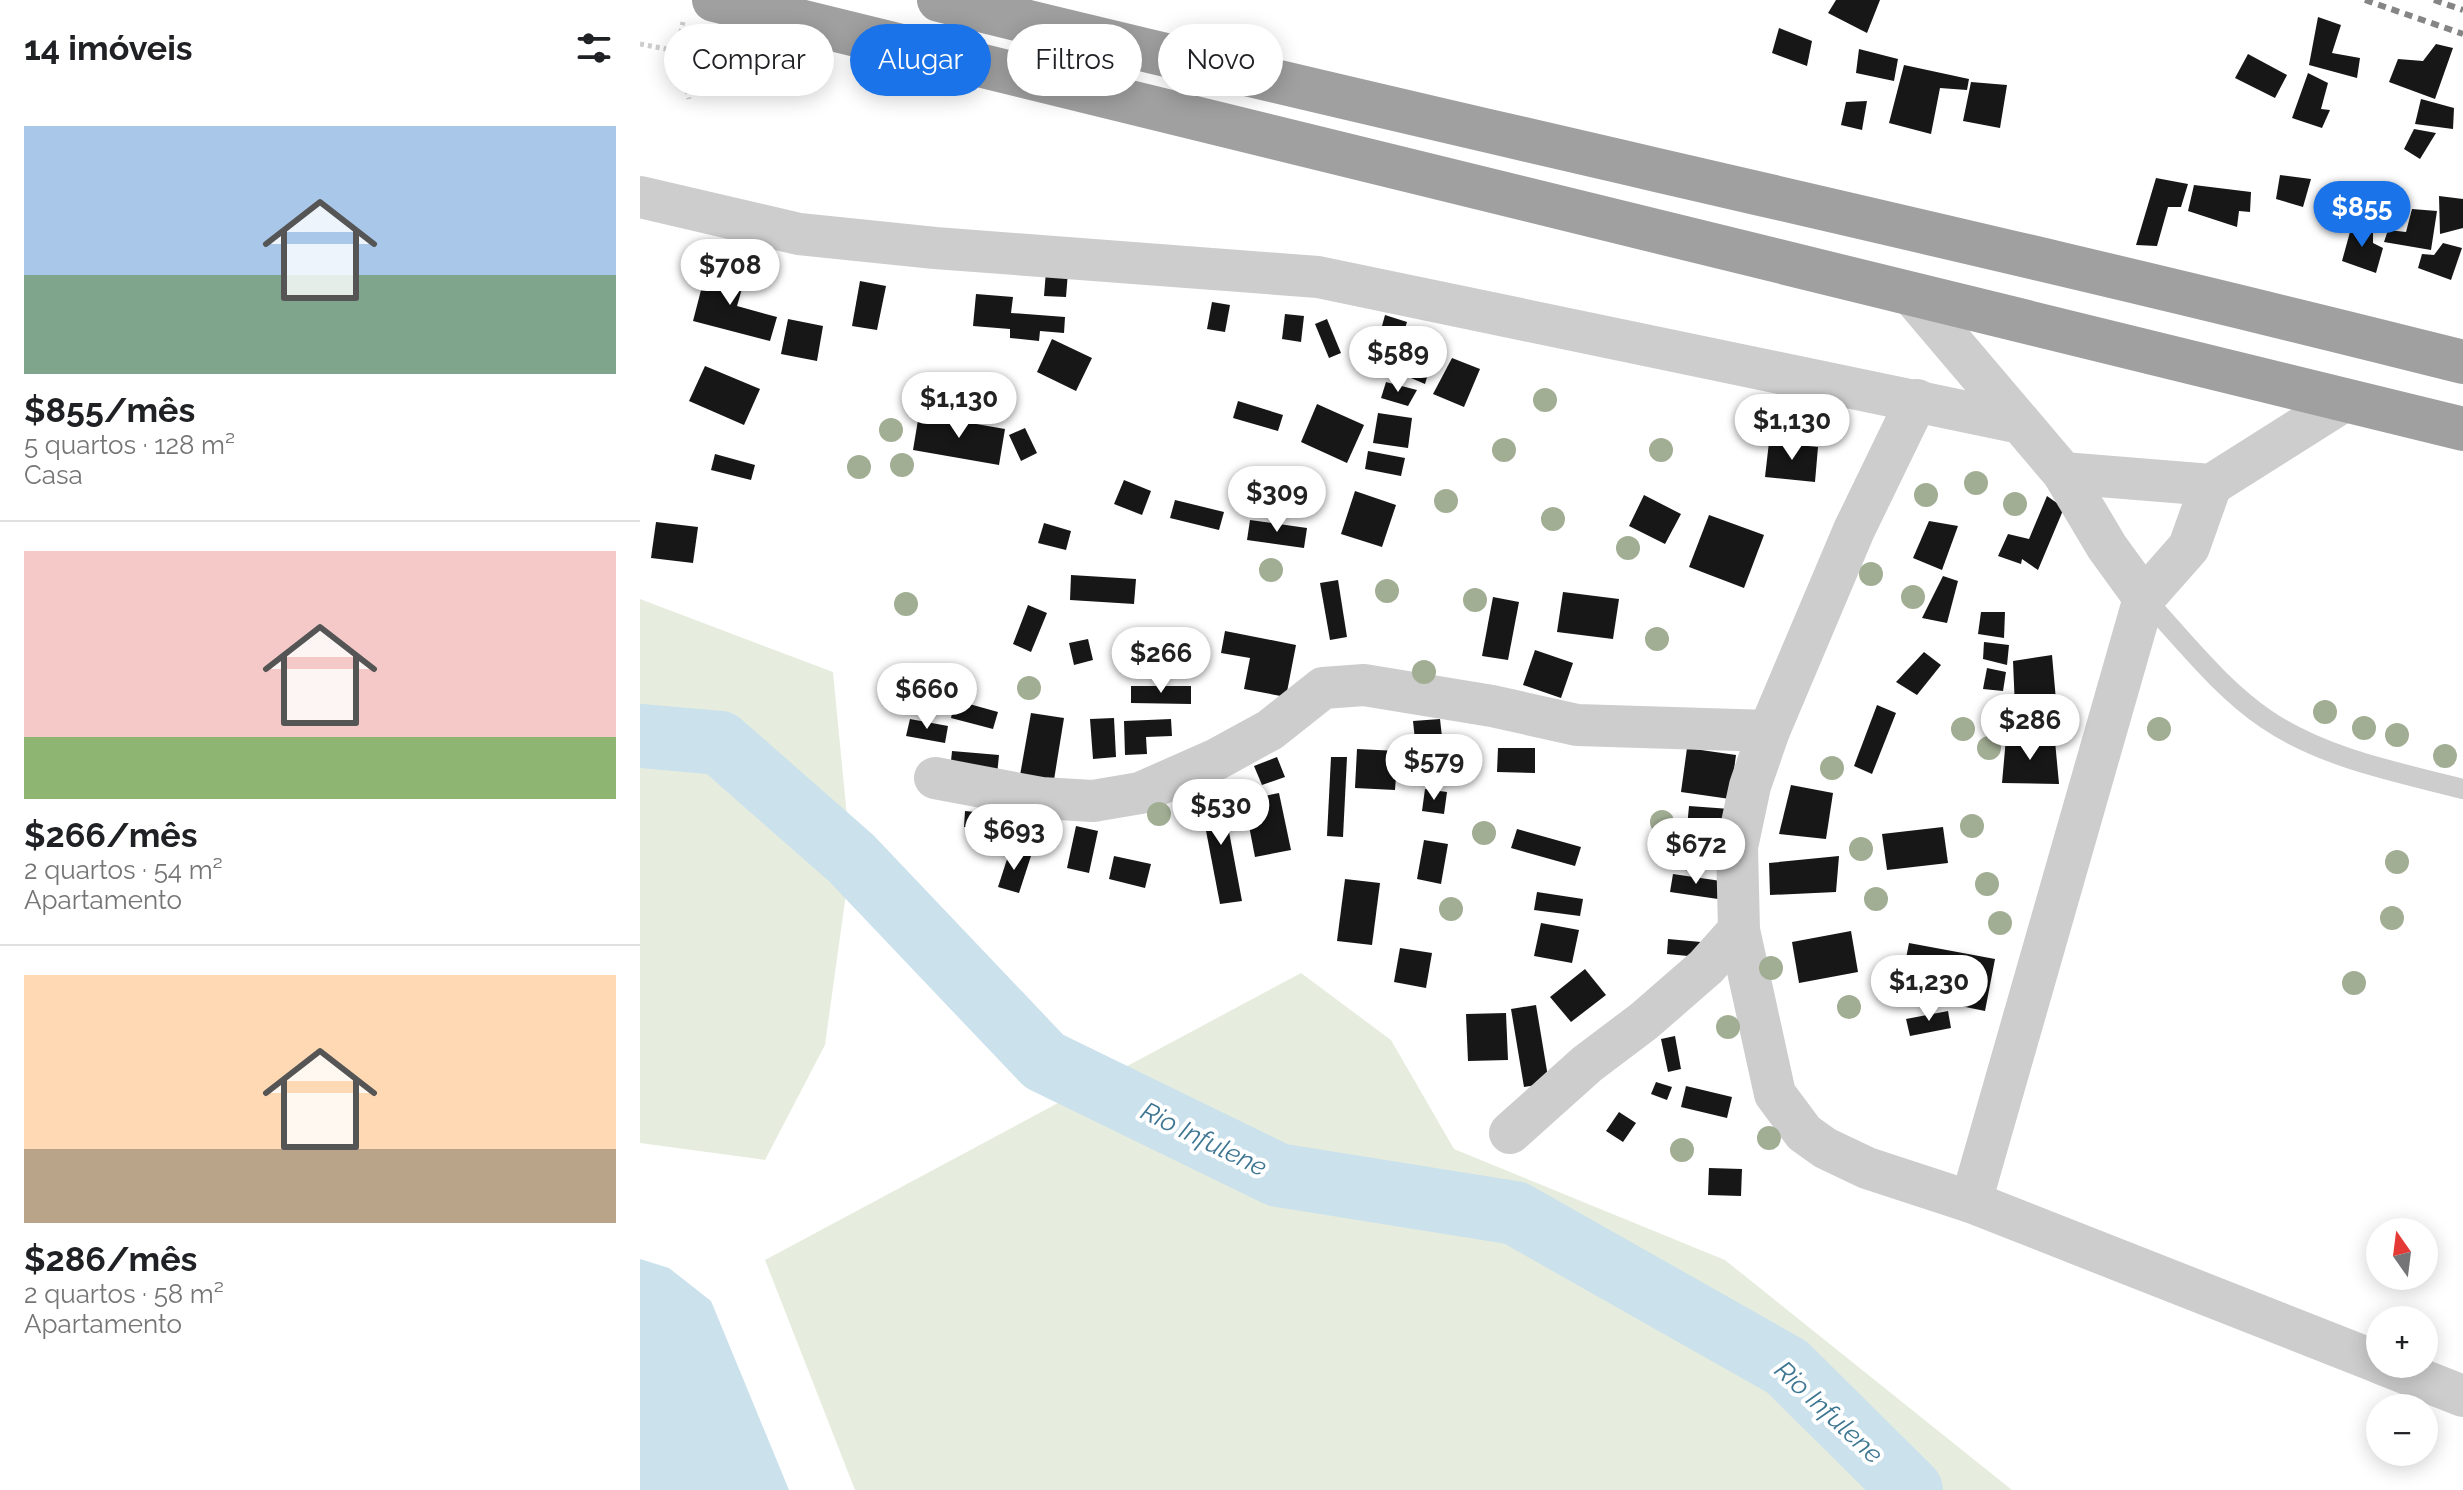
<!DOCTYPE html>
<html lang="pt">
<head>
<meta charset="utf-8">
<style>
	body { margin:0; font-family:Raleway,sans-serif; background:#f6f6f6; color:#202124; height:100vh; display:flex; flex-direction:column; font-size:30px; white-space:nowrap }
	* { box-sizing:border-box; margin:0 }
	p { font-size:26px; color:#757577 }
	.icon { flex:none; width:44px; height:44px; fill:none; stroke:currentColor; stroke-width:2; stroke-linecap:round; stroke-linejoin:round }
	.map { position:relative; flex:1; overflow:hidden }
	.drawer { display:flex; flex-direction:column; background:#fff; width:640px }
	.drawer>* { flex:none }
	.guide { position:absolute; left:24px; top:24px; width:760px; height:72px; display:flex; gap:16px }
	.needle { width:52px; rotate:346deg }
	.controls { position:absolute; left:1726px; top:1218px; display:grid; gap:16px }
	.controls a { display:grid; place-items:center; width:72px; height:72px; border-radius:50%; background:#fff; box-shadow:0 4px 20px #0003; font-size:40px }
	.price { position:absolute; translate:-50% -68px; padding:0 18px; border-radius:28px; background:#fff; color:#222; font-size:26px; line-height:52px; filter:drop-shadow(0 2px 4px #0008) }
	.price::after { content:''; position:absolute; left:50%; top:48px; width:24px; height:18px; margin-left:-12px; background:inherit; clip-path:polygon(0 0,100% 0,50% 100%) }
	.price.active { background:#1a73e8; color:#fff }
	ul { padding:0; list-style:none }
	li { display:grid; align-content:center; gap:16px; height:424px; padding:0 24px }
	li+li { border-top:2px solid #e0e0e0 }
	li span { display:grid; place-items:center; height:248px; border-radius:0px; color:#555 }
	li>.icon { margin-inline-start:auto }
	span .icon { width:144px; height:144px; fill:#fffc; stroke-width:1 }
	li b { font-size:34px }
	h2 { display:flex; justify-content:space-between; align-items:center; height:96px; padding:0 24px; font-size:34px }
	.pill { padding:0 28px; border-radius:36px; background:#fff; box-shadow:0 4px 20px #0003; font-size:28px; line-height:72px }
	.pill.active { background:#1a73e8; color:#fff }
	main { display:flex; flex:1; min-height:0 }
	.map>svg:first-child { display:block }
	.green { fill:#e7edde }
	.water { fill:#cbe1ec }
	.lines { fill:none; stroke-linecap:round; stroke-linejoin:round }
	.river { stroke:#cbe1ec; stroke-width:64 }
	.building { fill:#171717 }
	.path { stroke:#cdcdcd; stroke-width:5; stroke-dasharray:4 4; stroke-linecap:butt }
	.service { stroke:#cdcdcd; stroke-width:20 }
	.minor { stroke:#cdcdcd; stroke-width:42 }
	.trunk { stroke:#a0a0a0; stroke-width:44 }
	.rail { stroke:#858585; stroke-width:6; stroke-dasharray:8 6; stroke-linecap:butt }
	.tree { fill:#a2ae94 }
	.labels { text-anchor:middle; stroke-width:8; stroke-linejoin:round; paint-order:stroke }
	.water-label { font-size:26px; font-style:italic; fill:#3e7692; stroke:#fff }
</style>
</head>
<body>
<main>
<section class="drawer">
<h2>14 imóveis<svg class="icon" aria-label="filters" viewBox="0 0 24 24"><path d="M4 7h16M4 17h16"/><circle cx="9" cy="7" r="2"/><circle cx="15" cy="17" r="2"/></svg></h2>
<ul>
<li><span style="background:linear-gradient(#a9c7e8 60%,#7fa58c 0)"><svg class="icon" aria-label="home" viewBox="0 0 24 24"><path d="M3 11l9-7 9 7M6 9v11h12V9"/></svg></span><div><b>$855/mês</b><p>5 quartos · 128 m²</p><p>Casa</p></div></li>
<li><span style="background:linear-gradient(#f6c9c9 75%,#8fb573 0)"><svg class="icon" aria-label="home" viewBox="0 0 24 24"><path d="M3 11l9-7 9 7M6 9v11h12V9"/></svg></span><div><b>$266/mês</b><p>2 quartos · 54 m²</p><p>Apartamento</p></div></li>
<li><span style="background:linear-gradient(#ffd9b3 70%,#b9a48a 0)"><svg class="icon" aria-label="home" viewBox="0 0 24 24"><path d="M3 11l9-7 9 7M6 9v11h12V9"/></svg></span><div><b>$286/mês</b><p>2 quartos · 58 m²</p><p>Apartamento</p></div></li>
</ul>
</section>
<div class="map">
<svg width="1823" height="1490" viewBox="0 0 1823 1490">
	<rect width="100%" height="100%" fill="#fff"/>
	<g class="green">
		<polygon points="0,599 193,672 211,858 185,1045 125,1160 0,1143"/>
		<polygon points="661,973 751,1040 814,1149 1085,1260 1372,1490 215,1490 125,1260"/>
	</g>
	<polygon class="water" points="0,1259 29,1268 71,1301 149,1490 0,1490"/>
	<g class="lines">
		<polyline class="river" points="0,736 80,743 211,858 404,1061 638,1175 875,1213 1147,1367 1271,1490"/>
	</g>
	<g class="building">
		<polygon points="1196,0 1240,0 1227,33 1188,13"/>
		<polygon points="1678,17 1701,25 1692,53 1720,58 1717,78 1669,65"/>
		<polygon points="1139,28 1172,41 1167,66 1132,53"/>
		<polygon points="1796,44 1813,48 1795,99 1749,82 1758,59 1783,61"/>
		<polygon points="1219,49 1258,59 1254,81 1216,73"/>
		<polygon points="1608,54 1647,75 1635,98 1595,78"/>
		<polygon points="1264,65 1329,79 1327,90 1300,88 1291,134 1249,123"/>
		<polygon points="1668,73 1688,83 1681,109 1690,110 1682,128 1652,118"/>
		<polygon points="1331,82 1367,85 1360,128 1323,121"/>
		<polygon points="1781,99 1814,108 1813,129 1775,124"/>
		<polygon points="1227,101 1222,130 1201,125 1206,102"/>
		<polygon points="1774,129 1796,133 1780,159 1764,149"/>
		<polygon points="1640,175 1671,179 1663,207 1636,199"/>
		<polygon points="1516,178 1548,184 1541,207 1528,207 1517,246 1496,245"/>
		<polygon points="1554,185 1611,192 1610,212 1599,211 1597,227 1548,211"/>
		<polygon points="1799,196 1823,199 1823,228 1800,234"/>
		<polygon points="1724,197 1756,205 1744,233 1713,217"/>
		<polygon points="1772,209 1797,211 1791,250 1744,242 1748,230 1766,232"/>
		<polygon points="1713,221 1733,231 1733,243 1743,248 1736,273 1702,261"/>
		<polygon points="1803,243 1822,248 1811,280 1778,268 1782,254 1794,255"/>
		<polygon points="67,267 105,278 97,306 137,317 130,341 53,321"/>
		<polygon points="406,271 428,272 426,297 404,296"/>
		<polygon points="220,281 246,286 237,330 212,326"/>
		<polygon points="336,294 373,297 371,313 425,317 424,333 400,331 399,341 370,338 370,329 333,326"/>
		<polygon points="572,302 590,305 585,332 567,329"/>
		<polygon points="645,314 664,316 661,342 642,339"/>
		<polygon points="745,315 767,322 760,344 739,337"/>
		<polygon points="148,319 183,326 177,361 141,354"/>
		<polygon points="687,319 701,353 689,358 675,324"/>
		<polygon points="412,339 452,358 436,391 397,372"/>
		<polygon points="769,344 795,350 785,384 757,372"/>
		<polygon points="812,358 840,369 824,407 793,394"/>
		<polygon points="65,366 120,389 104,425 49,401"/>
		<polygon points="746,382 777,390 768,406 741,398"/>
		<polygon points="598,401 643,415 638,431 593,418"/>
		<polygon points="677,404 724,425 707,463 661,442"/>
		<polygon points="738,413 772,418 768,448 733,443"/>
		<polygon points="279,414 365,429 359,465 273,450"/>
		<polygon points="385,428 397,453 381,461 369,435"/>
		<polygon points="1129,442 1178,447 1175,482 1125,477"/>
		<polygon points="728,451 765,458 761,476 725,469"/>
		<polygon points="75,454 115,465 111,480 71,470"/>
		<polygon points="484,480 511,491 502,515 474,504"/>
		<polygon points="715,491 756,505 742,547 701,534"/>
		<polygon points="1004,495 1041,514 1025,544 989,526"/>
		<polygon points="1407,496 1424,508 1398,570 1382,559 1381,564 1358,556 1368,534 1389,539"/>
		<polygon points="535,500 584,512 579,530 530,518"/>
		<polygon points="1069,515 1124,535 1104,588 1049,567"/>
		<polygon points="610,520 667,528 664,548 607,540"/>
		<polygon points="1289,521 1318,526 1302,570 1273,558"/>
		<polygon points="16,522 58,527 53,563 11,558"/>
		<polygon points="404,523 431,531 426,550 398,543"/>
		<polygon points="431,575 496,579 494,604 430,600"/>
		<polygon points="1303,576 1318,581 1307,623 1282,618"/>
		<polygon points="698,580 707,637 690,640 680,583"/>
		<polygon points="923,592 979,599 973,639 917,632"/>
		<polygon points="853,597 879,602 868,660 842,656"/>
		<polygon points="388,605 407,613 391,652 373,644"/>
		<polygon points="1341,612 1365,612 1364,638 1338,634"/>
		<polygon points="585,631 656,645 646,697 604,689 610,658 581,653"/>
		<polygon points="448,639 453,660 434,665 429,643"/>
		<polygon points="1344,642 1369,645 1367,665 1343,659"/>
		<polygon points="895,650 933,663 921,698 883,685"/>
		<polygon points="1284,652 1301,665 1277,695 1256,682"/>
		<polygon points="1412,655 1419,734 1376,732 1373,661"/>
		<polygon points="1347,668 1366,672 1363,691 1343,689"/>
		<polygon points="491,686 551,686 551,704 491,703"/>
		<polygon points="315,700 358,712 353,729 311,718"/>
		<polygon points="1237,705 1256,713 1232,774 1214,766"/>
		<polygon points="391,713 424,718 413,786 379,781"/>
		<polygon points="474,718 476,757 453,759 450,719"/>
		<polygon points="270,719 308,726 305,743 266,736"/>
		<polygon points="531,719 532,736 506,737 507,754 485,755 484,721"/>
		<polygon points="800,719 802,737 775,740 773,721"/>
		<polygon points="1366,738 1415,741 1419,784 1362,783"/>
		<polygon points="806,744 812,772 788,777 782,749"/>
		<polygon points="858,748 895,748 895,773 857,772"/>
		<polygon points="1047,748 1096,755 1090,799 1041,792"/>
		<polygon points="717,749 758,751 755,790 715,788"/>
		<polygon points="312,751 359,755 357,775 310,771"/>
		<polygon points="637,757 645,777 622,785 614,766"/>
		<polygon points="691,757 707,757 703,837 687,836"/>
		<polygon points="1151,785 1193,793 1186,839 1139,834"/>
		<polygon points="581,789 602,901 580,904 559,794"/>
		<polygon points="785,789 807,792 804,814 782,811"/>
		<polygon points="639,793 651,850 615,857 604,800"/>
		<polygon points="1049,806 1090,809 1087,843 1046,839"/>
		<polygon points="325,811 346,813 344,828 324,827"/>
		<polygon points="436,826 458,831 449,873 427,868"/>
		<polygon points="1303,827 1308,863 1247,870 1242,834"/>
		<polygon points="877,829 941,847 935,866 871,848"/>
		<polygon points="784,840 808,844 801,884 777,879"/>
		<polygon points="370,850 391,856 379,893 358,887"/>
		<polygon points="474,856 511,864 505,888 469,879"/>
		<polygon points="1199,856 1196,892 1130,895 1129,863"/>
		<polygon points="1033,874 1081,881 1078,899 1030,892"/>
		<polygon points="705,879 740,883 732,945 697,941"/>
		<polygon points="897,892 943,899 940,916 894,910"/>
		<polygon points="901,923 939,930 932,963 894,956"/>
		<polygon points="1211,931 1218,972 1159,983 1152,942"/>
		<polygon points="1028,939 1061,942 1059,957 1027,954"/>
		<polygon points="1269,943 1355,959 1345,1011 1306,1003 1308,993 1261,984"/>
		<polygon points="760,948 792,953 786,988 754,982"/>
		<polygon points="945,969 966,995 931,1022 910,997"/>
		<polygon points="896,1005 909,1083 884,1087 871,1009"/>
		<polygon points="1308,1011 1311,1028 1270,1036 1266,1019"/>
		<polygon points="866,1013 868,1060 828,1061 826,1014"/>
		<polygon points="1035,1036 1041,1069 1028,1072 1021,1039"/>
		<polygon points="1016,1082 1032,1087 1027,1100 1011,1094"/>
		<polygon points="1046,1086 1092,1097 1087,1118 1041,1107"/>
		<polygon points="979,1112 996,1123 983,1142 966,1131"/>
		<polygon points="1069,1168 1102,1169 1101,1196 1068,1195"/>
	</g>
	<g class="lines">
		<g class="path">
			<polyline points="0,44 37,51 43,22"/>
			<polyline points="37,51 49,99"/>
		</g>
		<path class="service" d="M1504,598c39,41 75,89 122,121 57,39 131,53 197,70"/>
		<g class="minor">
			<polyline points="0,197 159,234 295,248 678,277 1380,423"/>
			<polyline points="1271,294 1423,473 1467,547 1504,598"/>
			<polyline points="1277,400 1214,530 1129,731 1110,786 1097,847 1099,930 1135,1094 1164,1133 1185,1148 1227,1168 1331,1202 1740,1363"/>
			<polyline points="1423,473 1571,485 1704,401"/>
			<polyline points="295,778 401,798 453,801 500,793 577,759 630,730 683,688 724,685 852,706 937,725 1129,731"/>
			<polyline points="870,1133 947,1064 1004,1021 1066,967 1099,930"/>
			<polyline points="1331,1202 1504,598 1549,547 1571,485"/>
			<polyline points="1742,1364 1823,1396"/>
		</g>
		<g class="trunk">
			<polyline points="74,0 1823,429"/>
			<path d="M299,0c507,126 1018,234 1524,362"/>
		</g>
		<g class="rail">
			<polyline points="1725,0 1823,34"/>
			<polyline points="1794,0 1823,10"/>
		</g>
	</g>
	<g class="tree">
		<circle cx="905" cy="400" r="12"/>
		<circle cx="251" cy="430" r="12"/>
		<circle cx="864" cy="450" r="12"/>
		<circle cx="1021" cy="450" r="12"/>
		<circle cx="262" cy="465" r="12"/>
		<circle cx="219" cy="467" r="12"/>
		<circle cx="1336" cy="483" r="12"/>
		<circle cx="1286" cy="495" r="12"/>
		<circle cx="806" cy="501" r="12"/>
		<circle cx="1375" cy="504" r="12"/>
		<circle cx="913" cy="519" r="12"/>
		<circle cx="988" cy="548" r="12"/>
		<circle cx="631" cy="570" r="12"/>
		<circle cx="1231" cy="574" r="12"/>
		<circle cx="747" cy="591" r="12"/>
		<circle cx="1273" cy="597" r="12"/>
		<circle cx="835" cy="600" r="12"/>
		<circle cx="266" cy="604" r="12"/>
		<circle cx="1017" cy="639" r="12"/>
		<circle cx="531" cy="658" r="12"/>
		<circle cx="784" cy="672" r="12"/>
		<circle cx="389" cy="688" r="12"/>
		<circle cx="1685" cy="712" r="12"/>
		<circle cx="1724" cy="728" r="12"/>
		<circle cx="1323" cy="729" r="12"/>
		<circle cx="1519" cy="729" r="12"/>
		<circle cx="1757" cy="735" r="12"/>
		<circle cx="1349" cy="748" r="12"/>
		<circle cx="1805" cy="756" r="12"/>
		<circle cx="1192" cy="768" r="12"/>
		<circle cx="519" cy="814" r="12"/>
		<circle cx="1022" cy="822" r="12"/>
		<circle cx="1332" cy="826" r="12"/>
		<circle cx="844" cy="833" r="12"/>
		<circle cx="1221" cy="849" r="12"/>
		<circle cx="1052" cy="860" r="12"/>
		<circle cx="1757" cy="862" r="12"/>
		<circle cx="1347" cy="884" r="12"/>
		<circle cx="1236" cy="899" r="12"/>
		<circle cx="811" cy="909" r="12"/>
		<circle cx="1752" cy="918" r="12"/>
		<circle cx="1360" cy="923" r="12"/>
		<circle cx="1131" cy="968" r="12"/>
		<circle cx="1714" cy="983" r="12"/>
		<circle cx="1209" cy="1007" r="12"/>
		<circle cx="1088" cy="1027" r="12"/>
		<circle cx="1129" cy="1138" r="12"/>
		<circle cx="1042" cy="1150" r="12"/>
	</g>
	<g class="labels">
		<g class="water-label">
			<text transform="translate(564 1139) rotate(26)" y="9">Rio Infulene</text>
			<text transform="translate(1189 1412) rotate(43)" y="9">Rio Infulene</text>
		</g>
	</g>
</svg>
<div class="controls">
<a><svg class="needle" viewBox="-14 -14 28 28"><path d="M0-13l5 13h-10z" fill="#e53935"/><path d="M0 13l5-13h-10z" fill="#757577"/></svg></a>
<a>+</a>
<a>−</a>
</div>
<b class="price active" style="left:1722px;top:249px">$855</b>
<b class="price" style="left:90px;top:307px">$708</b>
<b class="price" style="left:758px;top:394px">$589</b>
<b class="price" style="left:319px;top:440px">$1,130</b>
<b class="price" style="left:1152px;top:462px">$1,130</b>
<b class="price" style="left:637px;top:534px">$309</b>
<b class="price" style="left:521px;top:695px">$266</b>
<b class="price" style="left:287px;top:731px">$660</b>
<b class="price" style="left:1390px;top:762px">$286</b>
<b class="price" style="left:794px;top:802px">$579</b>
<b class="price" style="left:581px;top:847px">$530</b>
<b class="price" style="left:374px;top:872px">$693</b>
<b class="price" style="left:1056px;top:886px">$672</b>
<b class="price" style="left:1289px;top:1023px">$1,230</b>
<div class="guide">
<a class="pill">Comprar</a>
<a class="pill active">Alugar</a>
<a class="pill">Filtros</a>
<a class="pill">Novo</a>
</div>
</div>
</main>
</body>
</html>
